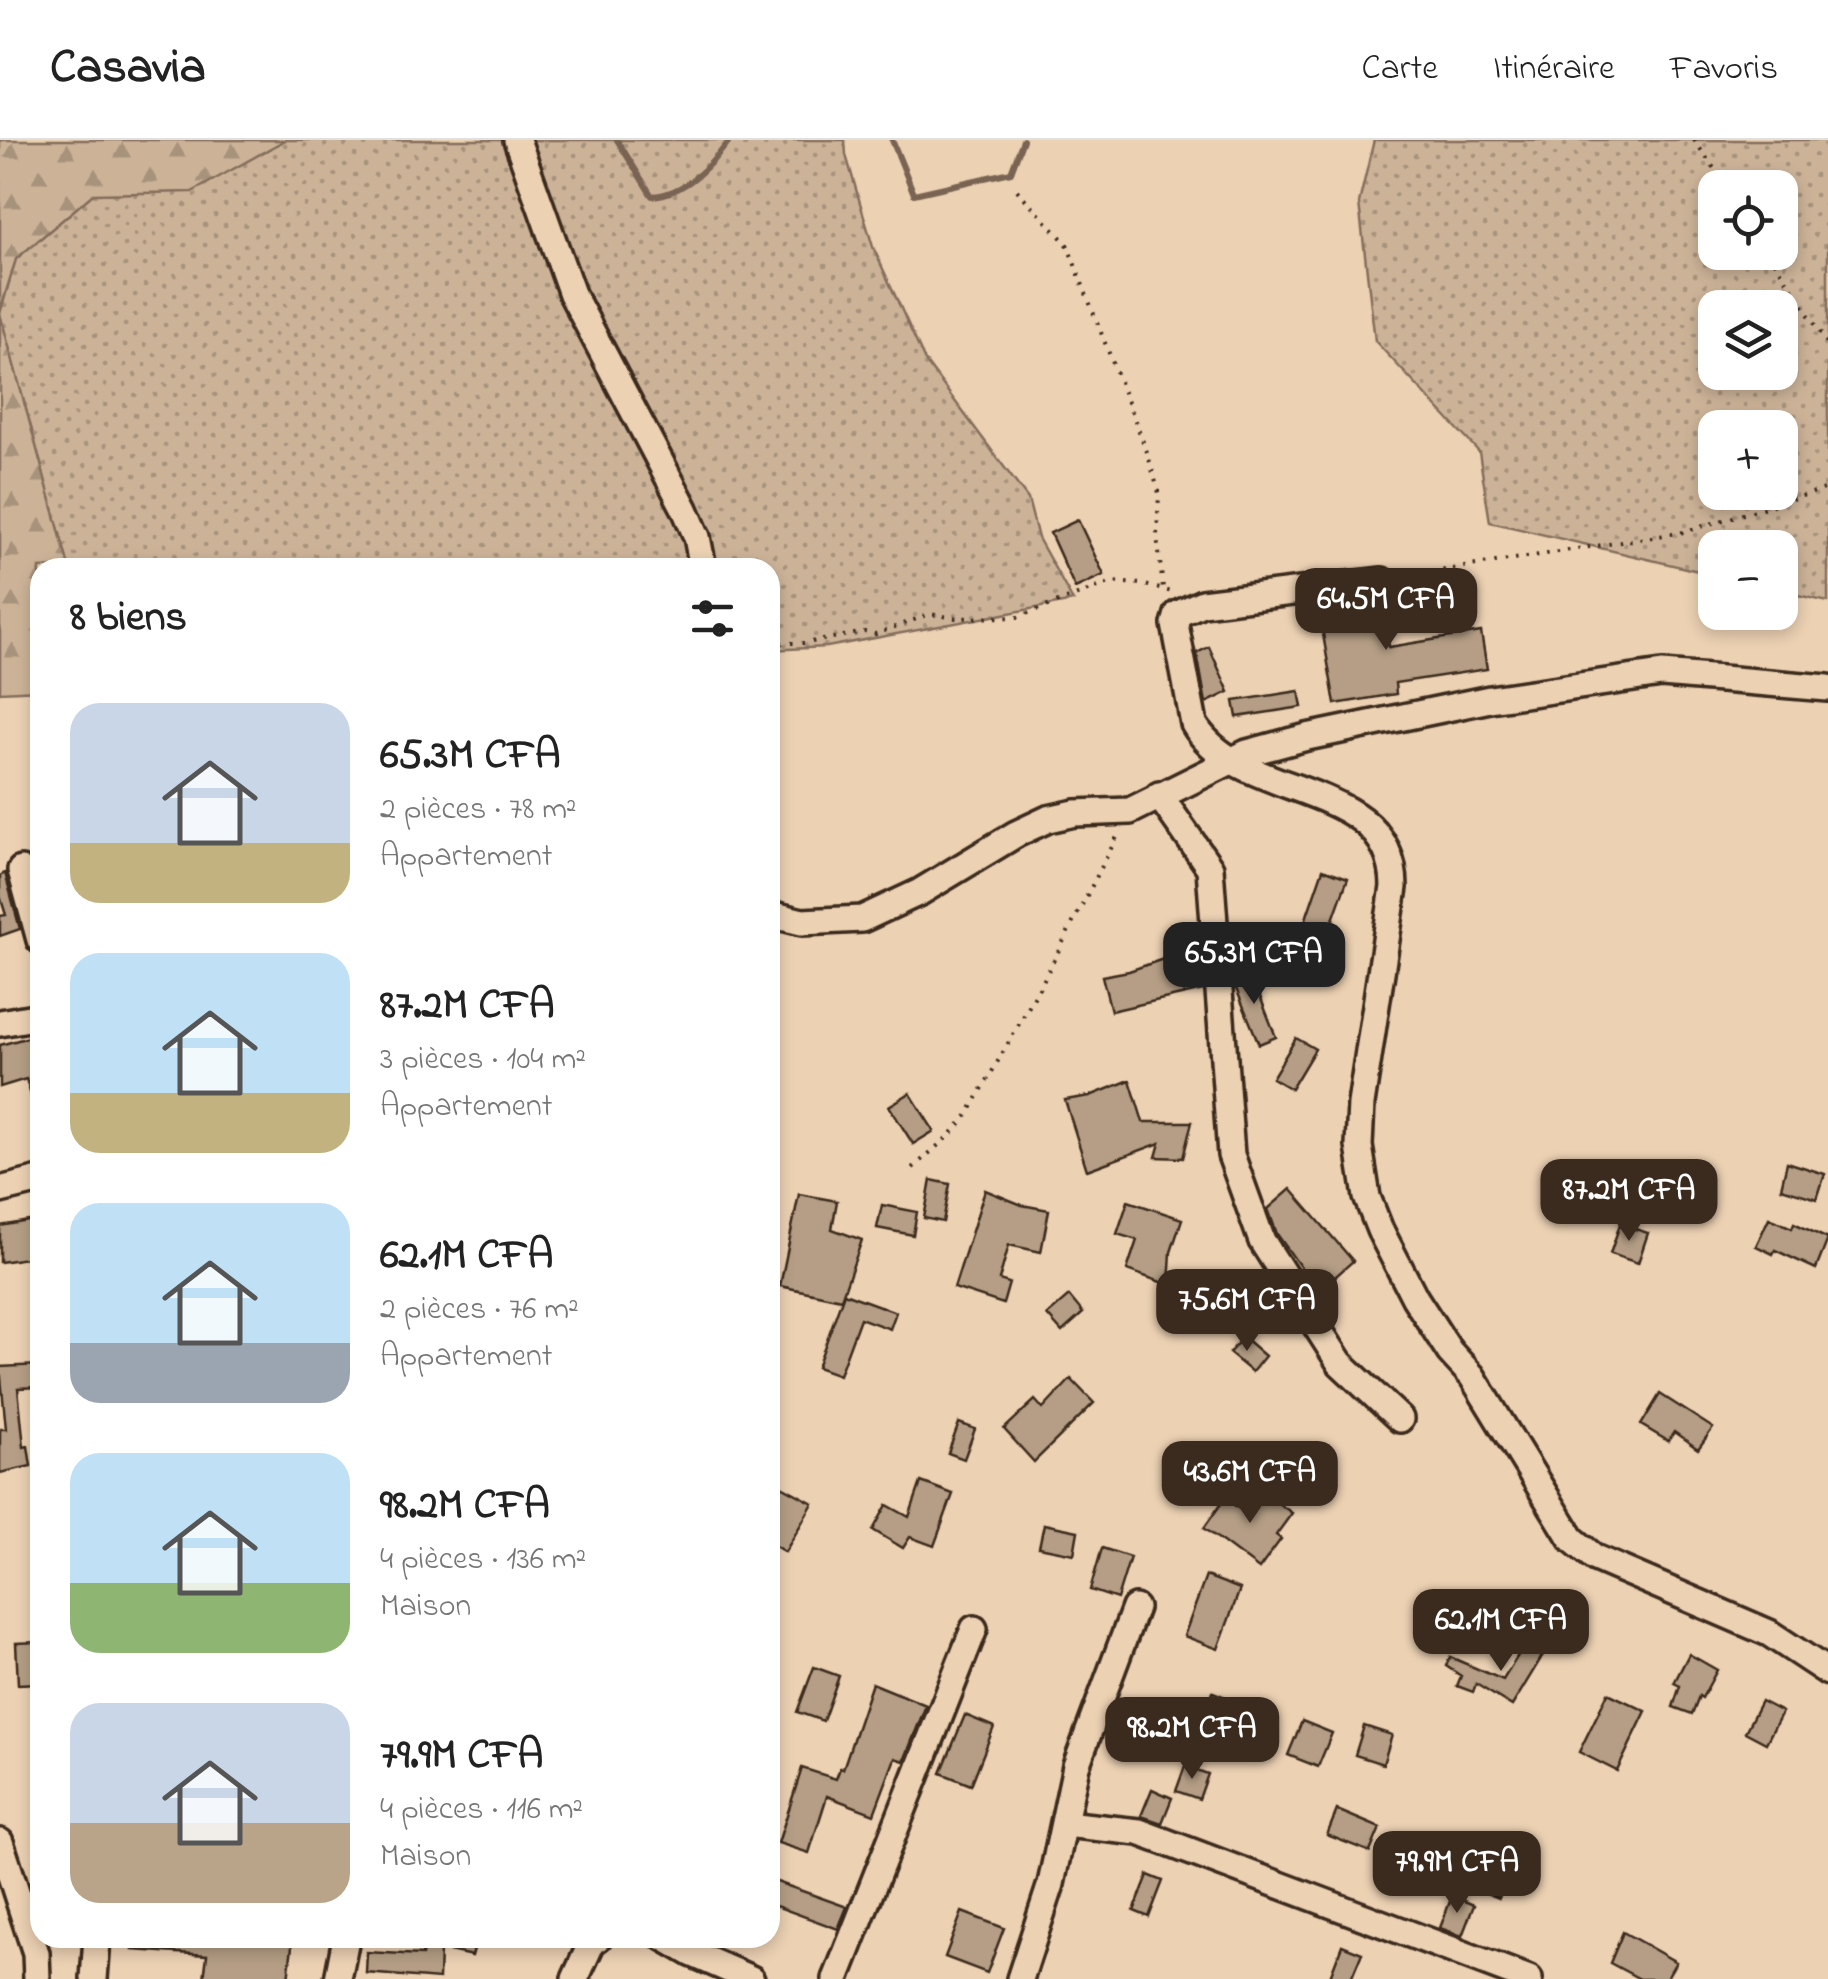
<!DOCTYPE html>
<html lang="fr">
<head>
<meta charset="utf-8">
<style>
	body { margin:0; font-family:"Indie Flower",sans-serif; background:#f2f2f2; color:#222; height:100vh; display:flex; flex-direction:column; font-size:38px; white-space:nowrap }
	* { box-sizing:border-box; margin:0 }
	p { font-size:32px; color:#767676 }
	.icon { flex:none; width:55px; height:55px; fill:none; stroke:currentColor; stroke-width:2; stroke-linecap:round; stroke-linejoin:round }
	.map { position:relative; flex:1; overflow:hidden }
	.details { position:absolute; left:30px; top:418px; width:750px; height:1390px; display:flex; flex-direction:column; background:#fff; border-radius:30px; box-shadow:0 5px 15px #0003 }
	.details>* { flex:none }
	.fabs { position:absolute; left:1698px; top:30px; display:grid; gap:20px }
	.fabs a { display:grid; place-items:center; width:100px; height:100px; border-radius:20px; background:#fff; box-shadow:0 5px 15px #0003; font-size:50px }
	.price { position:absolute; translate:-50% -85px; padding:0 22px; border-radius:20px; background:#3b2a1e; color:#fff; font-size:32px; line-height:65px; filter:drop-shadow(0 2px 5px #0008) }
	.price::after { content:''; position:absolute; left:50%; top:60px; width:30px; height:22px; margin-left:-15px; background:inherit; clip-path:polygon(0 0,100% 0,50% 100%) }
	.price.selected { background:#222; color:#fff }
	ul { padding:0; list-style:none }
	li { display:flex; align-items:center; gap:30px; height:250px; padding:0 40px }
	li span { display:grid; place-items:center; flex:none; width:280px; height:200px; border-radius:30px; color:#555 }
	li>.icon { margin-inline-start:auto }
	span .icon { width:120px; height:120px; fill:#fffc; stroke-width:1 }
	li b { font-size:42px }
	h2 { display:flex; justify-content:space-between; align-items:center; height:120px; padding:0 40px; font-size:42px }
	header { display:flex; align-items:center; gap:60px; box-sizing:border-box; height:140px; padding:0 50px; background:#fff; border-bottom:2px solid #e0e0e0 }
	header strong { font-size:48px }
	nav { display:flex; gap:55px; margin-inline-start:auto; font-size:35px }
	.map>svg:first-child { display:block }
	.grass { fill:url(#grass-dots); stroke:#846e5b; stroke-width:2.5; fill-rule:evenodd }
	.forest { fill:url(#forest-firs); stroke:#846e5b; stroke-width:2.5 }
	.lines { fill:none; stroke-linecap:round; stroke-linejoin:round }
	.stream { stroke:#796452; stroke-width:6 }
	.building { fill:#b59e85; stroke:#3b2a1e; stroke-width:2.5 }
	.minor-casing { stroke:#3b2a1e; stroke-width:32 }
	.path { stroke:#3b2a1e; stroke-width:4; stroke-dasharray:2.5 8; stroke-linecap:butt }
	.minor { stroke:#ecd1b3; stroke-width:25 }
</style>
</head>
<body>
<header>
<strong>Casavia</strong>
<nav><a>Carte</a><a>Itinéraire</a><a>Favoris</a></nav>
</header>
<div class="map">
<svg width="1828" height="1839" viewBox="0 0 1828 1839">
	<defs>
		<pattern id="grass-dots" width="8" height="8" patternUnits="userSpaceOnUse" patternTransform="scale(2.5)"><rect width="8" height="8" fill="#ccb398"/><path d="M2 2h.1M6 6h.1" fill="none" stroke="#a7927b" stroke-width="1.8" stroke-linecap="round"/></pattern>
		<pattern id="forest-firs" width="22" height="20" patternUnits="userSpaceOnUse" patternTransform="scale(2.5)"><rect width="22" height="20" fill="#ccb398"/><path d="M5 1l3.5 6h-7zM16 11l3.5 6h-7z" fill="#a7927b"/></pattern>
	</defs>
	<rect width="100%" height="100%" fill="#ecd1b3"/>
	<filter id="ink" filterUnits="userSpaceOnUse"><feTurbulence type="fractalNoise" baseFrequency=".01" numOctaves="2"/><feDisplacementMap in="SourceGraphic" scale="20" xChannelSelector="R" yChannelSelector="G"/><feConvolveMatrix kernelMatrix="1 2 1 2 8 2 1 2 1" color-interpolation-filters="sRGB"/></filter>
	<g filter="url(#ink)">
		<g class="grass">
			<polygon points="285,0 845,0 846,15 873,107 925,221 1028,359 1038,398 1073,461 827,507 770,510 770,428 69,427 0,174 16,119 93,54 192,51"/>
			<path d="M1374,0h454v462l-48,-11v-43h-65v27l-225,-53 -11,-70 -104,-111 -16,-138zM1715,48h65v64h-65zM1715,168h65v64h-65zM1715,288h65v64h-65z"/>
		</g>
		<g class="forest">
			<polygon points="0,0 285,0 192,52 93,54 16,119 0,171"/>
			<polygon points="0,174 69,427 40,428 40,550 0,552"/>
		</g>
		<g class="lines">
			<g class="stream">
				<path d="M617,0l35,56c33,-2 58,-30 78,-56"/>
				<polyline points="892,0 914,54 1011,32 1023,0"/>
			</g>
		</g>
		<g class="building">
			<polygon points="1078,380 1104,435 1075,448 1050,393"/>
			<polygon points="1381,458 1389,507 1481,492 1487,529 1395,543 1396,554 1335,564 1318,465"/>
			<polygon points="1209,507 1229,552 1206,563 1197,513"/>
			<polygon points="1299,551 1302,567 1237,577 1234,561"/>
			<polygon points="1323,729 1348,738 1325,802 1301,793"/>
			<polygon points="5,733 20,789 0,796 0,776 6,775 0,756 0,736"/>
			<polygon points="1195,808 1203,850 1111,871 1102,836 1129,831"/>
			<polygon points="1250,831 1276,897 1259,904 1235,846 1234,837"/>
			<polygon points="40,894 40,971 36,972 26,939 0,947 0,905"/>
			<polygon points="1296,898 1315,909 1291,949 1272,938"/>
			<polygon points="1130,940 1143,982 1192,982 1183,1018 1156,1017 1160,1003 1087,1030 1065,960 1090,956"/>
			<polygon points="910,953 934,991 913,1004 889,966"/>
			<polygon points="1787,1022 1825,1034 1817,1059 1781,1048"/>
			<polygon points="931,1040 950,1044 943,1082 924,1078"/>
			<polygon points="1291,1049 1353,1121 1318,1152 1277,1094 1268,1069"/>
			<polygon points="985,1050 1022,1065 1049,1070 1041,1112 1009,1105 999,1140 1009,1143 1003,1164 954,1148"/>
			<polygon points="799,1054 837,1061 832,1089 862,1100 841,1159 780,1146"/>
			<polygon points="1128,1061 1182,1079 1171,1112 1169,1145 1127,1130 1137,1100 1117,1094"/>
			<polygon points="882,1065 917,1072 913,1095 877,1088"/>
			<polygon points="1769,1078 1792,1088 1794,1083 1828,1099 1816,1129 1775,1110 1773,1114 1756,1106"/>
			<polygon points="40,1079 40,1116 0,1122 0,1086"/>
			<polygon points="1620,1084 1648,1093 1638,1123 1610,1114"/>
			<polygon points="844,1153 896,1172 890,1189 860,1178 839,1235 817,1227"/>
			<polygon points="1069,1156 1083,1173 1062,1192 1047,1175"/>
			<polygon points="1243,1197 1265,1216 1252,1232 1229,1213"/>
			<polygon points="40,1225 40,1247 18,1248 24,1307 28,1306 31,1326 0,1333 0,1289 6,1289 0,1227"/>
			<polygon points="1071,1239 1094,1263 1034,1322 1004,1289 1035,1260 1043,1269"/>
			<polygon points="1660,1254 1713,1288 1698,1309 1674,1292 1668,1301 1641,1285"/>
			<polygon points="959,1283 975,1289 964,1319 948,1313"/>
			<polygon points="921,1342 953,1354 934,1406 910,1397 903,1408 873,1390 887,1365 909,1377"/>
			<polygon points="778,1344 813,1363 785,1412 770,1403 770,1357"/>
			<polygon points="1254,1346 1292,1373 1276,1395 1281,1399 1259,1429 1204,1388 1225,1358 1238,1368"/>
			<polygon points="1044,1384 1078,1391 1074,1414 1039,1407"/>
			<polygon points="1102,1408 1130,1417 1117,1459 1090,1450"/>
			<polygon points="1206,1436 1240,1449 1218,1509 1184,1496"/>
			<polygon points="1528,1499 1546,1510 1512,1566 1476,1544 1473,1552 1457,1546 1461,1536 1446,1526 1450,1517 1503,1540"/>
			<polygon points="40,1502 40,1543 18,1544 16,1503"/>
			<polygon points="1689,1514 1717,1530 1702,1558 1699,1556 1692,1574 1673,1567 1680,1546 1674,1543"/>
			<polygon points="814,1527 839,1536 823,1581 797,1572"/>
			<polygon points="872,1543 926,1565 904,1621 895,1618 874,1674 827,1656 809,1713 778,1703 802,1628 836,1639 840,1628 843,1629"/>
			<polygon points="1213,1552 1267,1574 1255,1605 1200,1583"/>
			<polygon points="1608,1553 1646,1571 1617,1631 1579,1612"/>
			<polygon points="1761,1561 1782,1572 1766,1603 1745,1592"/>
			<polygon points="965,1575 994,1587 971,1645 941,1633"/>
			<polygon points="1302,1581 1332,1593 1318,1627 1288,1615"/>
			<polygon points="1364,1586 1392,1595 1383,1624 1355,1615"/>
			<polygon points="1185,1626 1208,1634 1199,1659 1176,1651"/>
			<polygon points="1152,1649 1172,1658 1162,1683 1141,1676"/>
			<polygon points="1337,1670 1380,1688 1370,1712 1327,1695"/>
			<polygon points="1497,1692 1520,1701 1499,1758 1476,1749"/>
			<polygon points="1148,1735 1163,1741 1149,1777 1134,1771"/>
			<polygon points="774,1741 847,1767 838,1789 770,1764"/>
			<polygon points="1452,1756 1474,1765 1462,1796 1440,1788"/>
			<polygon points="962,1772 1004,1788 987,1833 945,1817"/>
			<polygon points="1623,1792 1676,1822 1666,1839 1640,1839 1610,1823"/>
			<polygon points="134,1798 293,1798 288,1839 204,1839 207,1815 133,1810"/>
			<polygon points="422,1798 477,1798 472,1816 440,1809 439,1839 366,1833 367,1812 422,1815 424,1805 421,1805"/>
			<polygon points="1342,1805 1362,1813 1351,1839 1329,1839"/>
		</g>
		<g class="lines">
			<defs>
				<g id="minor">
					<polyline points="517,0 572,154 685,369 697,397 703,428"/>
					<path d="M1382,441l-180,22 -24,11 -3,10 19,100c46,79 199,52 200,163l-33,217 -2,42 8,51 13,33 35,68 35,54 22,24 100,163 23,19 174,75 59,39"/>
					<polyline points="1159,655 1210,728 1231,1015 1262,1101 1340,1223 1400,1279"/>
					<polyline points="21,730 40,800"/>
					<polyline points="770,774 802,782 862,779 920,752 1016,694 1048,679 1075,673 1130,671 1247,613 1307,597 1490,559 1662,534 1828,548"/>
					<polyline points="0,883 40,876"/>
					<polyline points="0,1050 40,1040"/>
					<polyline points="1065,1684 1139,1692 1529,1839"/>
					<polyline points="0,1702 36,1813 37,1839"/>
					<polyline points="665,1798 691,1813 751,1839"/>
					<polyline points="94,1839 97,1798"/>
					<polyline points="338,1839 346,1798"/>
					<polyline points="575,1839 592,1802 598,1798"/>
					<polyline points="836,1839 974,1489"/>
					<polyline points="1020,1839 1051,1744 1076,1626 1135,1468"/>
				</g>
			</defs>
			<use href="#minor" class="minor-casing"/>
			<g class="path">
				<polyline points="1694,0 1728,48"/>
				<polyline points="1017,50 1067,104 1147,312 1159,353 1157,395 1163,448"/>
				<polyline points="1769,112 1828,205"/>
				<polyline points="1401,437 1684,392 1828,348"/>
				<polyline points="770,503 807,503 864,492 876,494 930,474 956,478 1018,477 1112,442 1141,444 1172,452"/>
				<polyline points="913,1028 953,992 967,976 1041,845 1119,693"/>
			</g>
			<use href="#minor" class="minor"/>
		</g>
	</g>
</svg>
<div class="fabs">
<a><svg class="icon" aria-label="locate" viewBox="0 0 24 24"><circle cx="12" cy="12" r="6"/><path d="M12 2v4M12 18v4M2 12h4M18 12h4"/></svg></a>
<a><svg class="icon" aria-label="layers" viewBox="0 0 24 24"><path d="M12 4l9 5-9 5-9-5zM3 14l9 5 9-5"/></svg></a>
<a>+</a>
<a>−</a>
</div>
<b class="price" style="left:1386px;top:513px">64.5M CFA</b>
<b class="price selected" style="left:1254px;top:867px">65.3M CFA</b>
<b class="price" style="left:1629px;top:1104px">87.2M CFA</b>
<b class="price" style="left:1247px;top:1214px">75.6M CFA</b>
<b class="price" style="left:1250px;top:1386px">43.6M CFA</b>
<b class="price" style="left:1501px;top:1534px">62.1M CFA</b>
<b class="price" style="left:1192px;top:1642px">98.2M CFA</b>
<b class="price" style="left:1457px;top:1776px">79.9M CFA</b>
<section class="details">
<h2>8 biens<svg class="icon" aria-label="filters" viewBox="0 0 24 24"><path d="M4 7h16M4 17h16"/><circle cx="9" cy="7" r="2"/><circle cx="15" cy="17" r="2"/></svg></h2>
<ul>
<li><span style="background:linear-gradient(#c9d6e8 70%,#c2b280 0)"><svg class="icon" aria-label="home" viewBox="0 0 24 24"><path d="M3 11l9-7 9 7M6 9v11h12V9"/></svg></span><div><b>65.3M CFA</b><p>2 pièces · 78 m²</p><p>Appartement</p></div></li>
<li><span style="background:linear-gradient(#bfe0f5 70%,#c2b280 0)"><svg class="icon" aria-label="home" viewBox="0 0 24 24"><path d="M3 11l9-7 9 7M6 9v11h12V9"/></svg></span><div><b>87.2M CFA</b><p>3 pièces · 104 m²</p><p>Appartement</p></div></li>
<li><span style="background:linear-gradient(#bfe0f5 70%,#9aa5b1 0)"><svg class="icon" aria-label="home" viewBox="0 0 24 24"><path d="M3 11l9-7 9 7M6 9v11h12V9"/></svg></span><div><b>62.1M CFA</b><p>2 pièces · 76 m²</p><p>Appartement</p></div></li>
<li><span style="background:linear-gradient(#bfe0f5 65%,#8fb573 0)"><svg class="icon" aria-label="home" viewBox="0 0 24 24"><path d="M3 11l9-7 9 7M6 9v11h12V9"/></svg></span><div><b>98.2M CFA</b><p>4 pièces · 136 m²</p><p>Maison</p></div></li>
<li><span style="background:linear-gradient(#c9d6e8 60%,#b9a48a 0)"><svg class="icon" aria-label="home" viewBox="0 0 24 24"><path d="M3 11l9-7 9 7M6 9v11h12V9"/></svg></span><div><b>79.9M CFA</b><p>4 pièces · 116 m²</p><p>Maison</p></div></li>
</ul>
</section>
</div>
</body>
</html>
